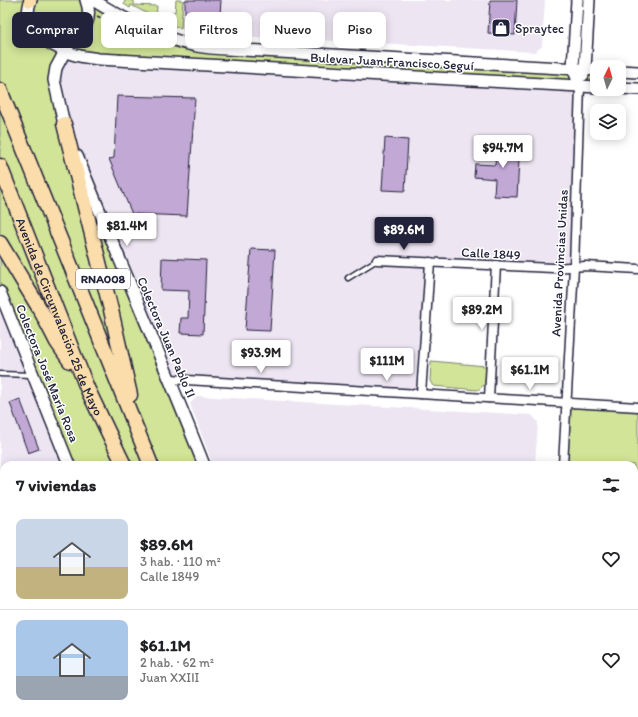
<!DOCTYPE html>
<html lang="es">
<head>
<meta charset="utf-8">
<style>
	body { margin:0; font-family:Itim,sans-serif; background:#f2f2f2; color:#202124; height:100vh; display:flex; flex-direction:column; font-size:15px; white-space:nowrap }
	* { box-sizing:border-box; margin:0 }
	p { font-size:13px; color:#757577 }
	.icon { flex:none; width:22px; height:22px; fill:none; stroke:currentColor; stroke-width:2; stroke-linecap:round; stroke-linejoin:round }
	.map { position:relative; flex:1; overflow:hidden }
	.panel { position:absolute; left:0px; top:461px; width:638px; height:256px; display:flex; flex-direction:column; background:#fff; border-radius:12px 12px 0 0; box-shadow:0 2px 10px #0003 }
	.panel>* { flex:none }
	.guide { position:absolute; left:12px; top:12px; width:400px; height:36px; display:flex; gap:8px }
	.needle { width:26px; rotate:5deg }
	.tools { position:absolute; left:590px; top:60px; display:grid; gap:8px }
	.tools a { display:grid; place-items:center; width:36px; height:36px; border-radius:8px; background:#fff; box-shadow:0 2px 10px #0003; font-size:20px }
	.price { position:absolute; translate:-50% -34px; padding:0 9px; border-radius:4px; background:#fff; color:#222; font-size:13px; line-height:26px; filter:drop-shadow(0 1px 2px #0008) }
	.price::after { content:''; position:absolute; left:50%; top:24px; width:12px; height:9px; margin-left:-6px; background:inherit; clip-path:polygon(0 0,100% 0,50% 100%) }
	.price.current { background:#22223b; color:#fff }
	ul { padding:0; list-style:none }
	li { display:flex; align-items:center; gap:12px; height:100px; padding:0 16px }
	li+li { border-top:1px solid #e0e0e0 }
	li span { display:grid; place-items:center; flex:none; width:112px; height:80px; border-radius:8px; color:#555 }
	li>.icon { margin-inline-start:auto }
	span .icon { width:48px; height:48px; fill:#fffc; stroke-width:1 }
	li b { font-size:17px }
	h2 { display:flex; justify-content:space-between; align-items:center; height:48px; padding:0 16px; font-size:17px }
	.pill { padding:0 14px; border-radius:8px; background:#fff; box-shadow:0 2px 10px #0003; font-size:14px; line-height:36px }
	.pill.current { background:#22223b; color:#fff }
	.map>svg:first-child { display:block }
	.built { fill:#ede5f2 }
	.green { fill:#d1e498; stroke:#7a836a }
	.building { fill:#c2a8d5; stroke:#22223b }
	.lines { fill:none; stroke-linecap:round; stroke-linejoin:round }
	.service-casing { stroke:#22223b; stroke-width:7 }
	.minor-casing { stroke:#22223b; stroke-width:11 }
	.secondary-casing { stroke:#22223b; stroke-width:14 }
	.primary-casing { stroke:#22223b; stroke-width:15 }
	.motorway-casing { stroke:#22223b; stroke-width:17 }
	.path { stroke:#22223b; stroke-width:1.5; stroke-dasharray:4 3; stroke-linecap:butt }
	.service { stroke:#fff; stroke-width:4 }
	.minor { stroke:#fff; stroke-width:8 }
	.secondary { stroke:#fff; stroke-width:11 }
	.primary { stroke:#faddab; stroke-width:12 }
	.motorway { stroke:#faddab; stroke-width:14 }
	.labels { text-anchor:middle; stroke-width:3; stroke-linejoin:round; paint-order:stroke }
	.shield { fill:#fff; stroke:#646476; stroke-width:1 }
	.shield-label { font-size:12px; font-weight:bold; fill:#22223b }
	.poi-label { font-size:13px; fill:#22223b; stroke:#fff; text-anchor:start }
	.street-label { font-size:13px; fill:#22223b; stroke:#fff }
</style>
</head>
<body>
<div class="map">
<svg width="638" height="717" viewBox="0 0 638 717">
	<rect width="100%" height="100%" fill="#fff"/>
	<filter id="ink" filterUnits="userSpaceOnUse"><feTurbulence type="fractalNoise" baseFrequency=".025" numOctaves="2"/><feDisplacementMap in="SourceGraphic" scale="8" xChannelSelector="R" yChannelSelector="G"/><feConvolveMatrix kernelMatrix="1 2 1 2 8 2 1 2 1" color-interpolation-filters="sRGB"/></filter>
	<g filter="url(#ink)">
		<g class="built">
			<polygon points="183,0 545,0 542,46 535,52 342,41 231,37 181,28"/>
			<polygon points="64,52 580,86 574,267 430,262 421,394 170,379 64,124 56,68"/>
			<polygon points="0,292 69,465 4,465 4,713 169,713 170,717 0,717"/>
			<polygon points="197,396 532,415 538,422 535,465 213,465 190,404"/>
			<polygon points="319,713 520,713 519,717 321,717"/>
		</g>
		<g class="green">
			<polygon points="0,0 93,0 198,46 597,70 597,87 64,52 56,68 64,124 204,465 69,465 0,292"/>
			<polygon points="125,0 134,0 134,5 157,6 156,20 154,19 154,17 131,5 130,8 124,4"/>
			<polygon points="176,0 183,0 181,28 168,24 169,12 175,12"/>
			<polygon points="431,361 486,366 485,384 478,390 433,386 430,381"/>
			<polygon points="581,407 638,410 638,623 634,623 634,465 566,465 570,412 574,408"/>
			<polygon points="169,713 301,713 302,717 170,717"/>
		</g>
		<g class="building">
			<polygon points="185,0 221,0 220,15 185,13"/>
			<polygon points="490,0 517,0 515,35 488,33"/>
			<polygon points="117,96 195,98 187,216 132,214 109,159 114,158"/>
			<polygon points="385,138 408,140 405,191 382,190"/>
			<polygon points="497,139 520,141 517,197 494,196 495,179 474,177 475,164 495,165"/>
			<polygon points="251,249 275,250 270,331 245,330"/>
			<polygon points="162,258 206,260 203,334 180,333 181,318 188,318 189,291 161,290"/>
			<polygon points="20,399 39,449 28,453 10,403"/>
		</g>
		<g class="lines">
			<defs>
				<g id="service">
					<polyline points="348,278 377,260"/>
					<polyline points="0,374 32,375"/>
					<polyline points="0,577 4,577"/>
				</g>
				<g id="minor">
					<polyline points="377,260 553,268 586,266 638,269"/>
					<polyline points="170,379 638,407"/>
					<polyline points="421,394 430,262"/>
					<polyline points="489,398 496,265"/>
					<polyline points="563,465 574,267 580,86"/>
					<polyline points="634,625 638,625"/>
					<polyline points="548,717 548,713"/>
				</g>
				<g id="secondary">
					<path d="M31,0c-4,9 -4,18 1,27 19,33 68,10 54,-27"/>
					<path d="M93,0c32,20 66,38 104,46 14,3 31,3 46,4l354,20"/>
					<polyline points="577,0 573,68 580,86"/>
					<path d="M46,41c22,13 28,15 53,18l498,28"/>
					<polyline points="619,71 638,72"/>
					<polyline points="583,75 585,69 589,0"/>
					<polyline points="619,88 638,89"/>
					<polyline points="67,130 64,124 54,80 56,68 71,40"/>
					<path d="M77,156c42,103 86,205 127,309"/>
					<polyline points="0,292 69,465"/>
					<polyline points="169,713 170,717"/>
					<polyline points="301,713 302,717"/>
				</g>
				<polyline id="primary" points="30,1 30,0"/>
				<g id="motorway">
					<polyline points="0,90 151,465"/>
					<polyline points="64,124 111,310 130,395"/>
					<path id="s1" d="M0,166l87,222 37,77"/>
					<polyline points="0,243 41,311 57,342 70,361"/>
					<polyline points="223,713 225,717"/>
					<polyline points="251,713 253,717"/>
				</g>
			</defs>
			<use href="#service" class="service-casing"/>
			<use href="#minor" class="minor-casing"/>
			<use href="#secondary" class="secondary-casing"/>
			<use href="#primary" class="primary-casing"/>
			<use href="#motorway" class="motorway-casing"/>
			<polyline class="path" points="97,16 111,23"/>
			<use href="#service" class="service"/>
			<use href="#minor" class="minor"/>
			<use href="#secondary" class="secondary"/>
			<use href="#primary" class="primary"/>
			<use href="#motorway" class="motorway"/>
		</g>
	</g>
	<defs>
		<symbol id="shop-square" viewBox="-11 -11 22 22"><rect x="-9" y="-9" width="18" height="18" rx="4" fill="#22223b" stroke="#fff"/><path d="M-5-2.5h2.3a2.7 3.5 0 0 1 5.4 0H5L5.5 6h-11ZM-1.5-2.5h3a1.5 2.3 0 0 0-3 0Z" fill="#fff"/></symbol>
	</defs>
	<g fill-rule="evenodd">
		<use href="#shop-square" x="490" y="17" width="22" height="22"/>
	</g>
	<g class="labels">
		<rect class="shield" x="76" y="269" width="54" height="20" rx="3"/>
		<g class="shield-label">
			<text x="103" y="283">RNA008</text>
		</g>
		<g class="poi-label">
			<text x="515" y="33">Spraytec</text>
		</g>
		<g class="street-label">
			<text transform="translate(392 61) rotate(3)" y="5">Bulevar Juan Francisco Seguí</text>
			<text transform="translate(491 253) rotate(3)" y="5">Calle 1849</text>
			<text transform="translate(559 263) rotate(-87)" y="5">Avenida Provincias Unidas</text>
			<text dy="5" stroke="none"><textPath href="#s1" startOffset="162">Avenida de Circunvalación 25 de Mayo</textPath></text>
			<text transform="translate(167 337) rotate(67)" y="5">Colectora Juan Pablo II</text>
			<text transform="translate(48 373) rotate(68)" y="5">Colectora José María Rosa</text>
		</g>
	</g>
</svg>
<div class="tools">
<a><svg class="needle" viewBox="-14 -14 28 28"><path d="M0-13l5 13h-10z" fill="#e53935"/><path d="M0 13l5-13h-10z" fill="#757577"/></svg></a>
<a><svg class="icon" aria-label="layers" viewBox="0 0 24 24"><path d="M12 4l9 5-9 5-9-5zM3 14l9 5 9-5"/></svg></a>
</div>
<b class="price" style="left:503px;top:169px">$94.7M</b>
<b class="price" style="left:127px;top:247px">$81.4M</b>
<b class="price current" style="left:404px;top:251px">$89.6M</b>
<b class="price" style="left:482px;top:331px">$89.2M</b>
<b class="price" style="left:261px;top:374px">$93.9M</b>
<b class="price" style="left:387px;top:382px">$111M</b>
<b class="price" style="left:530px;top:391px">$61.1M</b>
<div class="guide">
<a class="pill current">Comprar</a>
<a class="pill">Alquilar</a>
<a class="pill">Filtros</a>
<a class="pill">Nuevo</a>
<a class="pill">Piso</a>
</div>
<section class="panel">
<h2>7 viviendas<svg class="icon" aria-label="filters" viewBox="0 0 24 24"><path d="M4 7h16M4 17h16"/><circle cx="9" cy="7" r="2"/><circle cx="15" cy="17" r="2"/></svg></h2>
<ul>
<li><span style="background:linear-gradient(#c9d6e8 60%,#c2b280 0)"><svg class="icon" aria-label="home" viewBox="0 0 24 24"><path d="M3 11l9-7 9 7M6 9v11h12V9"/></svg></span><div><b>$89.6M</b><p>3 hab. · 110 m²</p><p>Calle 1849</p></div><svg class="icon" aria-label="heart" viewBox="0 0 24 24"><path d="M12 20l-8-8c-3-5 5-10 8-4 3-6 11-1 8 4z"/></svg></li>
<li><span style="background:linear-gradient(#a9c7e8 70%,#9aa5b1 0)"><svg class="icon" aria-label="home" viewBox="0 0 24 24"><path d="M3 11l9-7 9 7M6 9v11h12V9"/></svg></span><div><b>$61.1M</b><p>2 hab. · 62 m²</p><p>Juan XXIII</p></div><svg class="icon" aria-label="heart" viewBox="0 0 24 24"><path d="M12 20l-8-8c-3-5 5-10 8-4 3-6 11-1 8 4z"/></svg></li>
</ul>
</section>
</div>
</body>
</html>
